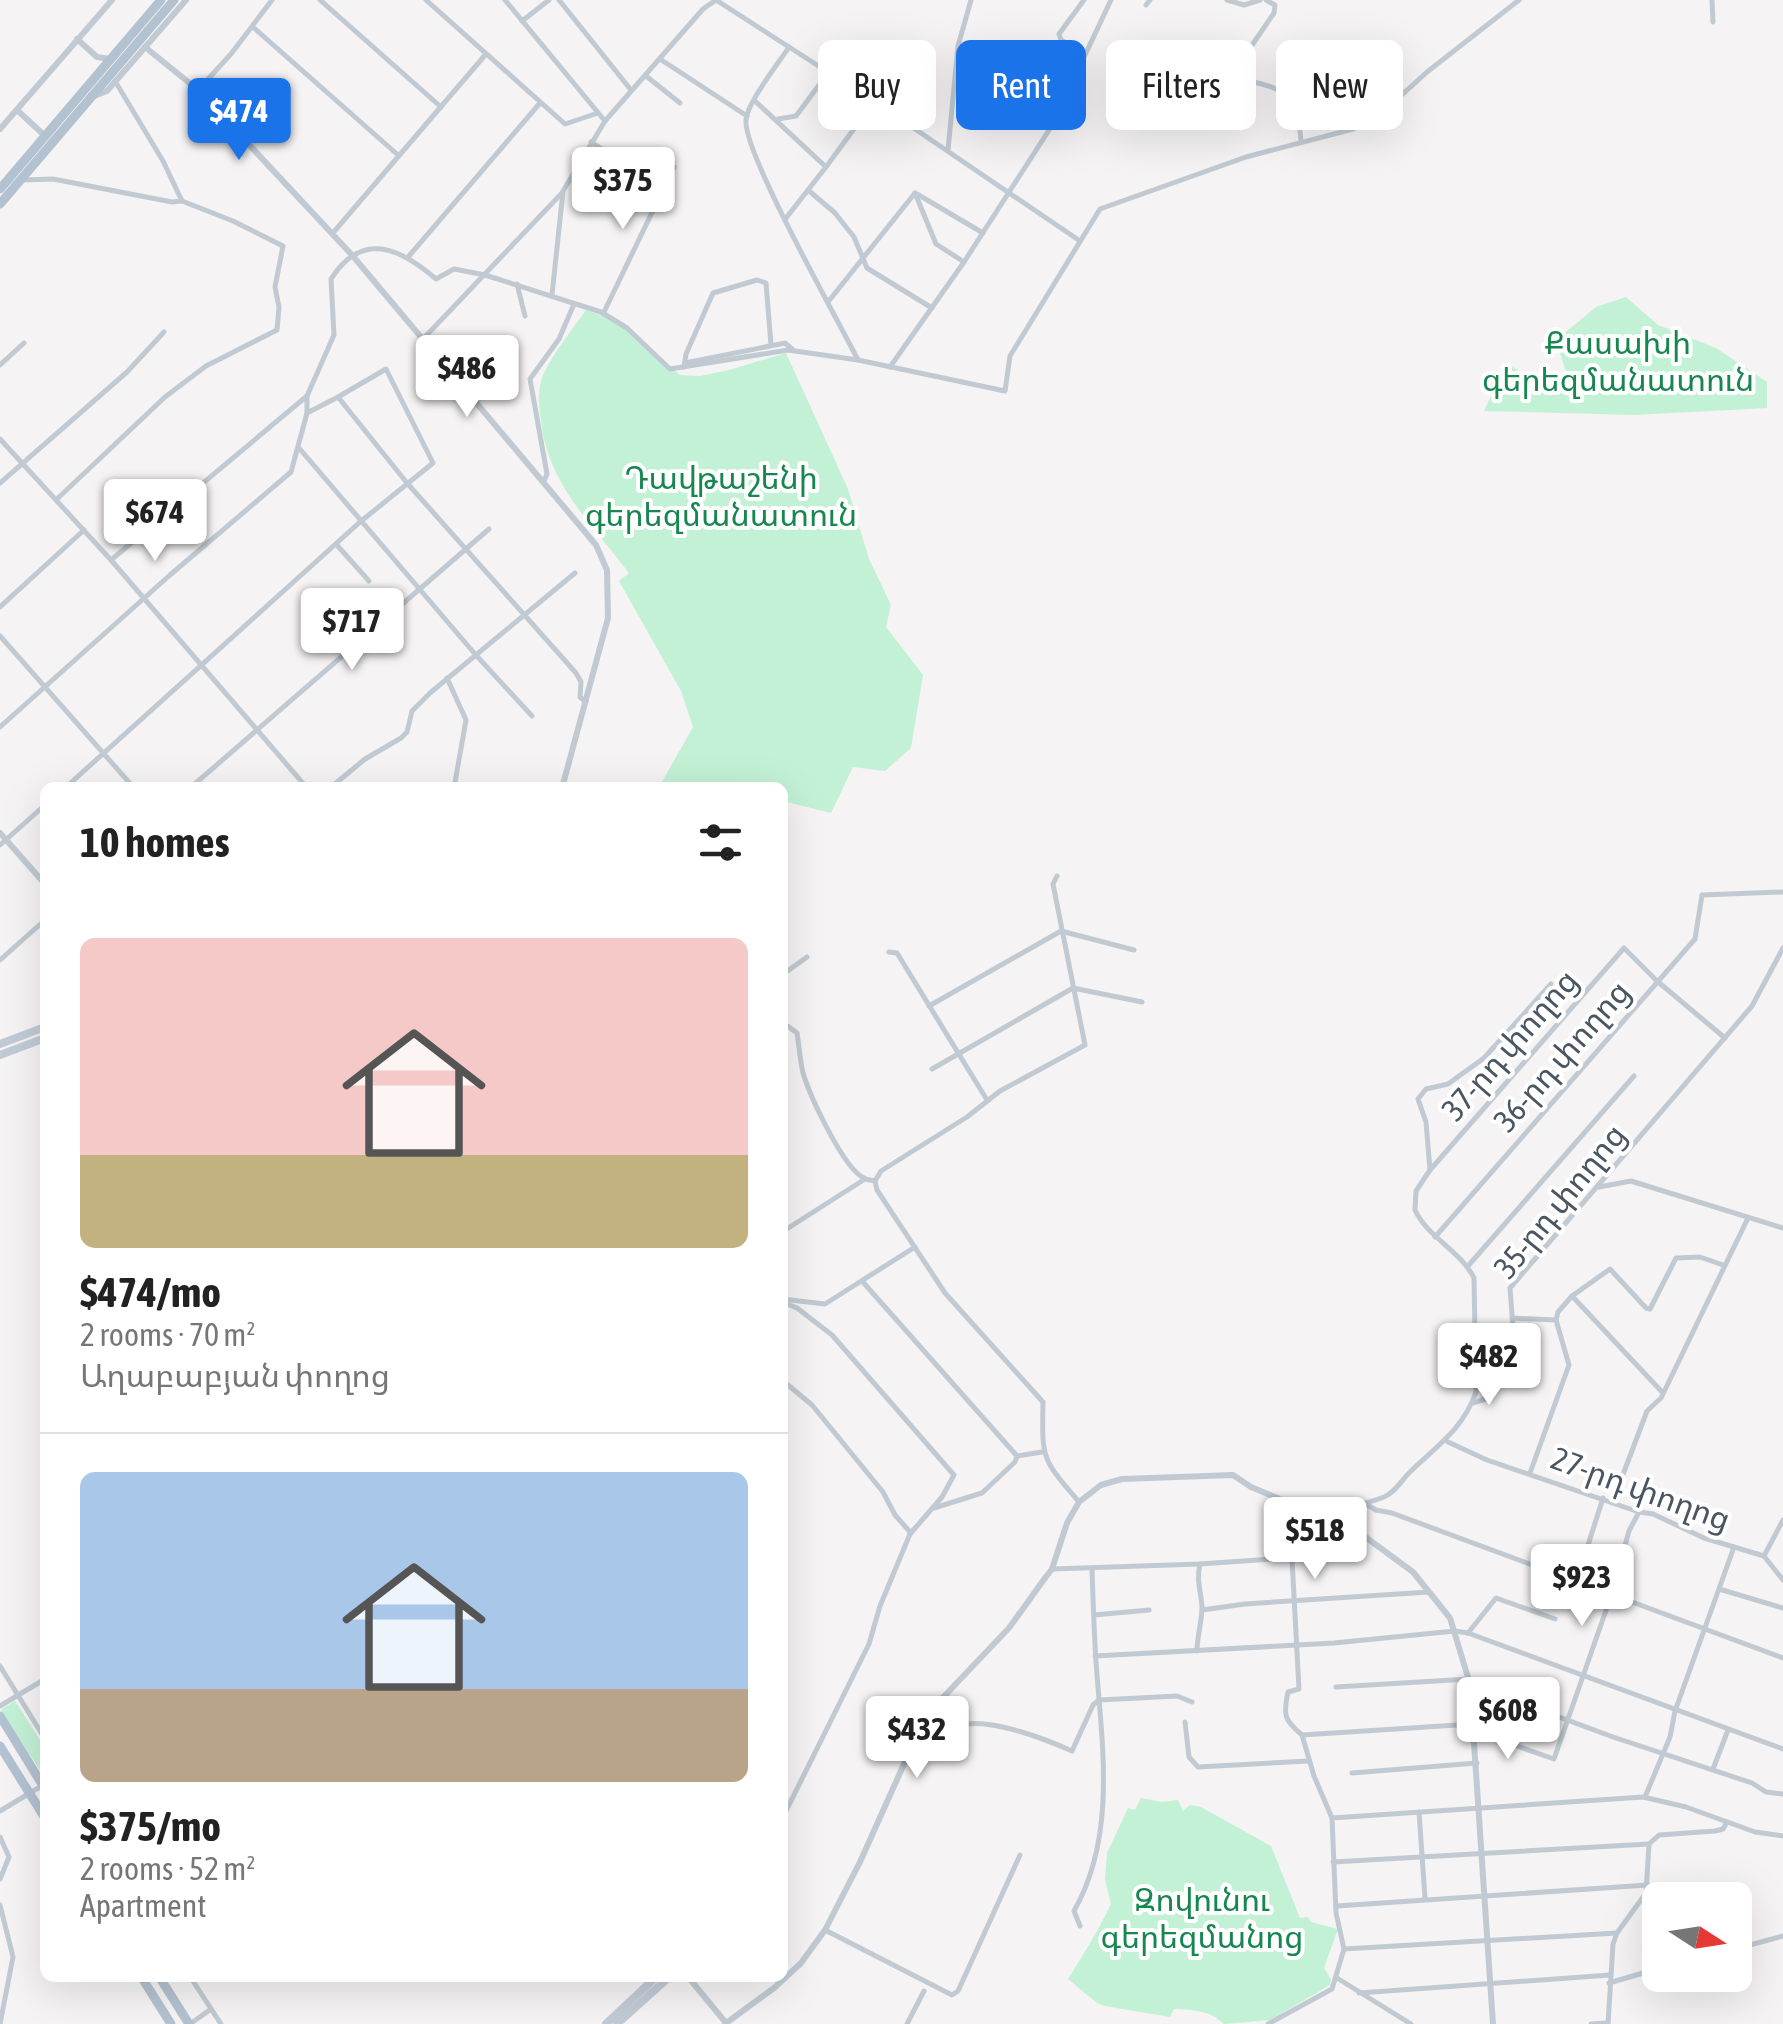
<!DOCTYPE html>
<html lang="en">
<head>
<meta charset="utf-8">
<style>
	body { margin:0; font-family:"Asap Condensed","Noto Sans Armenian",sans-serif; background:#f2f2f2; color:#222; height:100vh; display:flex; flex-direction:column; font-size:38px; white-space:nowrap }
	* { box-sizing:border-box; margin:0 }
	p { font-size:32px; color:#767676 }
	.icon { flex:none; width:55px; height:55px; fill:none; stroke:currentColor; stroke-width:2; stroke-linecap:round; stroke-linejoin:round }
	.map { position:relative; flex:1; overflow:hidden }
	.drawer { position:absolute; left:40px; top:782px; width:748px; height:1200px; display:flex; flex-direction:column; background:#fff; border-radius:15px; box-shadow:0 10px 40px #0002 }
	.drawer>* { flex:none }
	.hud { position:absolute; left:818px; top:40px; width:815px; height:90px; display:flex; gap:20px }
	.needle { width:65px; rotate:102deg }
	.buttons { position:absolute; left:1642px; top:1882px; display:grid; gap:20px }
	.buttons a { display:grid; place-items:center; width:110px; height:110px; border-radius:15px; background:#fff; box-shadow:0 10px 40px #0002; font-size:50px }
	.price { position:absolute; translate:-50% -85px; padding:0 22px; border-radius:10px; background:#fff; color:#222; font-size:32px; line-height:65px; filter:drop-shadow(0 2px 5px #0008) }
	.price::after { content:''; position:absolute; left:50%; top:60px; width:30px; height:22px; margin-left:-15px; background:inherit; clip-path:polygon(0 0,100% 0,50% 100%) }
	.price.on { background:#1a73e8; color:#fff }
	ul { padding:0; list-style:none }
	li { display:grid; align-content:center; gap:20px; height:530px; padding:0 40px }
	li+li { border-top:2px solid #e0e0e0 }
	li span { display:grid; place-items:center; height:310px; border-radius:15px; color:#555 }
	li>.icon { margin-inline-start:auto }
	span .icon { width:180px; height:180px; fill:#fffc; stroke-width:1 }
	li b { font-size:42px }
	h2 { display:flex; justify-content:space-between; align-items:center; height:120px; padding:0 40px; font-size:42px }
	.pill { padding:0 35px; border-radius:15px; background:#fff; box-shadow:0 10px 40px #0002; font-size:35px; line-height:90px }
	.pill.on { background:#1a73e8; color:#fff }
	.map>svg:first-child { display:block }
	.green { fill:#c3f1d5 }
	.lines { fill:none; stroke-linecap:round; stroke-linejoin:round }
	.minor { stroke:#c1cad2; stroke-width:5 }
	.tertiary { stroke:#c1cad2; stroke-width:6 }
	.secondary { stroke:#c1cbd6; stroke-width:8 }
	.primary { stroke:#b3c2d1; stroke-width:9 }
	.labels { text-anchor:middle; stroke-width:8; stroke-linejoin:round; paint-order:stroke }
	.park-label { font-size:32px; fill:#17864f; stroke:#fff }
	.street-label { font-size:32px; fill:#4a5661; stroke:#fff }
</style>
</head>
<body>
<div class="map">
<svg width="1783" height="2024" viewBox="0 0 1783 2024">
	<rect width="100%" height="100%" fill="#f5f3f3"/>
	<g class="green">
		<polygon points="1626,297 1658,325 1716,348 1767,382 1767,408 1634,415 1484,411 1506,364 1569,396 1571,388 1556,340 1596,307"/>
		<path d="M586,310l28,10 66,55 20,1 29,-6 57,-17 62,136 21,70 22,46 -5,22 37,48 -12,73 -26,23 -32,-4 -22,46 -48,-12 -1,-13 -123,-1 34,-60 -12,-36 -62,-110 10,-8c-37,-49 -81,-89 -88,-152 -2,-15 -4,-32 2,-46 11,-23 28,-44 43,-65z"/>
		<polygon points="15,1701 45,1748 45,1777 2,1714 2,1709"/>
		<path d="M1141,1798l21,4 16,-2 5,11 7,-6 11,2 70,39 29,72 8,-1 3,5 27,7 -14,39 7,11 -1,6 -60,35 -46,4c-14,-14 -31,-14 -50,-15l-4,8 -65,-11 -8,-3 -29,-24c17,-27 30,-48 43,-75l-6,-24 2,-27 21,-45 7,2z"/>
	</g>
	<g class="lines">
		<g class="minor">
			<polyline points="320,0 441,107"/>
			<polyline points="426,0 565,124 598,113"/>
			<polyline points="505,0 605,121"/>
			<polyline points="559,0 631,90"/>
			<polyline points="716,0 890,112 1080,241"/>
			<polyline points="1084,0 1059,34 1061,40 1085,54"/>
			<polyline points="1227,0 1244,5 1260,0"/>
			<path d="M1266,0l9,5 -1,8 -30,44 1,23c44,10 52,14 56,61"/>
			<polyline points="1712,0 1713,22"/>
			<polyline points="1146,5 1150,0"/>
			<polyline points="522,21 549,0"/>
			<polyline points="253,27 398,155"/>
			<path d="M789,47c-11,17 -43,57 -43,74 -2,33 92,199 112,239"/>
			<polyline points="660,59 747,116"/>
			<polyline points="646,76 680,103"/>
			<polyline points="198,90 231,54 272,0"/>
			<polyline points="1015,100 1051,127"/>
			<polyline points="755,101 826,167 873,103"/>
			<polyline points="778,119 796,116 828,73"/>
			<polyline points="591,142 665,188"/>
			<polyline points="948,150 958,46 971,0"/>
			<polyline points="23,180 53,179 172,202 182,201"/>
			<polyline points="808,190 835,213 854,237 867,268 932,308"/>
			<polyline points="915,193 936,244 964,262"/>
			<polyline points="917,194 983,233"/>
			<polyline points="786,218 826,167"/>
			<polyline points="332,234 486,54"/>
			<polyline points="409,256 540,103"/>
			<polyline points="517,284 525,316"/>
			<polyline points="552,295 563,191 605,121 703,9 716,0"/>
			<polyline points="828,302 915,193"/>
			<polyline points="604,312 674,167"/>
			<polyline points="423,339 562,193"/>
			<polyline points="685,363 785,343 792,349"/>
			<polyline points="0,365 24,343"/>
			<polyline points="684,367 686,354 713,293 757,280 766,283 771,345"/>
			<polyline points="890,367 964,262 1051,127 1111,0"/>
			<polyline points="307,413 338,397 407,483 576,673 581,682 580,697 586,702"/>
			<polyline points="0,439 111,560 307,788"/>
			<polyline points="299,448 475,654 532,716"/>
			<polyline points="544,481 547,474 530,379 559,339 574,304"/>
			<polyline points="0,483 127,372 164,332"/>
			<polyline points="57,499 165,397 206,366 277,330 279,307 275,287 283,246 233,221 182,201 163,161 115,81"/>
			<polyline points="336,544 369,581"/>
			<polyline points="111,560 307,396"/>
			<polyline points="0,607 84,530"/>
			<polyline points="0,636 134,788"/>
			<polyline points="447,678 466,720 454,788"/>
			<path d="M0,727l170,-152 121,-103 16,-59v-17l27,-61 -3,-56c31,-49 69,-31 105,0l18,-10 31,6 116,37 26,16 43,41 118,-19 70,10 147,31 5,-35 90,-147 146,-52 107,-28 30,-17 44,-40 92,-72"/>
			<polyline points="65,788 360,522 433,463 386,369 338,397"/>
			<polyline points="190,788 489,529"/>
			<polyline points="330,788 365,759 401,738 407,732 412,711 430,693 575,573"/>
			<polyline points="0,845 45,805"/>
			<polyline points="889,952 897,953 987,1100"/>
			<polyline points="0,960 45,920"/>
			<polyline points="782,975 807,957"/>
			<polyline points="929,1006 1061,931 1134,950"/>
			<path d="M782,1022l15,11c2,13 3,27 6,40 7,23 40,95 61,105"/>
			<polyline points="932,1069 1073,988 1142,1002"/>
			<polyline points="1430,1170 1624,948 1657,981 1725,1038"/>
			<path d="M875,1181l2,9 68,103 98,109c-1,57 -2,56 36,100"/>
			<polyline points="1599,1187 1631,1181 1783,1228"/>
			<polyline points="782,1232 865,1179 875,1181 881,1171 967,1117 1000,1091 1085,1045 1053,884 1057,876"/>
			<polyline points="1435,1237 1695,939 1702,895 1783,892"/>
			<polyline points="1468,1266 1634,1076"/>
			<polyline points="862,1281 1017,1456 1042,1452"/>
			<polyline points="1572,1296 1610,1269 1646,1308 1650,1309 1676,1258 1700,1257 1723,1265"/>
			<polyline points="782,1299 825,1304 915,1247"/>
			<polyline points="782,1302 797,1308 832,1335 954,1475 942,1497 910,1534 880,1606 869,1644 782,1819"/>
			<polyline points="1512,1318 1556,1320 1569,1365 1530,1473"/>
			<polyline points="1556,1320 1558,1312 1572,1296 1663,1393"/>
			<polyline points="782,1380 812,1405 883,1492 895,1515 911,1533"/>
			<polyline points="1473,1403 1492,1397 1511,1343 1513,1327 1510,1288 1752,1006 1783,948"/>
			<polyline points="1448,1442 1487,1460 1639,1512 1653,1514 1704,1538 1764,1556"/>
			<polyline points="1613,1501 1647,1411 1661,1398 1748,1218"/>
			<path d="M1289,1503l10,186 -11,3c-5,23 -4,28 14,43l171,-11"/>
			<polyline points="1364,1503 1376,1510 1392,1513 1783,1658"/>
			<polyline points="934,1508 982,1493 1015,1462 1017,1456"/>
			<path d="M1330,1511c17,-4 37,-7 54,-14 12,-5 18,-18 28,-27 26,-25 51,-41 64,-78l-2,-114c-13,-27 -46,-40 -59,-68l1,-19 14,-21 -4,-48 -8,-23 8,-10 22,-5 36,-26 67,-74"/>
			<polyline points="1764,1556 1783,1520"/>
			<polyline points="1764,1556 1783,1580"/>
			<polyline points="1052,1569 1200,1564 1342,1554 1351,1551 1358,1533"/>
			<polyline points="1576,1583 1603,1498"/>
			<polyline points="1719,1589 1783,1608"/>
			<polyline points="1202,1610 1245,1604 1429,1592"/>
			<polyline points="1094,1615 1149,1610"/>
			<polyline points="1468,1633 1496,1598 1555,1619"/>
			<path d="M1197,1651c0,-14 5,-30 5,-44 -1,-16 -6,-26 -2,-43"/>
			<polyline points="1095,1656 1334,1643 1455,1631 1468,1633 1783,1749"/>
			<polyline points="0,1666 45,1739"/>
			<polyline points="1470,1684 1613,1737 1752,1783 1766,1792 1783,1794"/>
			<polyline points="1336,1687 1469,1679"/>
			<polyline points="0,1706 45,1679"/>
			<polyline points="1185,1722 1189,1757 1198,1767 1309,1761"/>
			<polyline points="1474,1731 1554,1759 1611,1596 1629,1531 1639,1512"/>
			<polyline points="1302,1735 1314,1776 1332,1818 1336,1913 1344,1949 1617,1933"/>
			<path d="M910,1753c16,-10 36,-26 56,-29 30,-4 79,15 106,27l21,-46 6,-5 78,-4 15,6"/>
			<polyline points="1713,1769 1728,1730"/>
			<polyline points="1352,1773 1477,1763"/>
			<polyline points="1645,1797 1670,1737 1675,1711 1734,1547"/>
			<polyline points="0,1811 45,1784"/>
			<polyline points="1419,1812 1425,1898"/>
			<polyline points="1332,1818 1643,1797 1686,1807 1755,1832 1783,1836"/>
			<polyline points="0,1837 9,1857 0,1879"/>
			<polyline points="1333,1862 1649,1844"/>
			<polyline points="0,1905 13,1957 0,2024"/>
			<polyline points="1337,1906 1648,1885"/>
			<path d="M1080,1926l-6,-15c43,-75 28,-167 22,-249 -2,-31 -3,-62 -4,-93"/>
			<polyline points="825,1930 952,1995 958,1991 1020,1855"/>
			<polyline points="1735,1949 1783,1936"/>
			<polyline points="191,1978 221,2024"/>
			<polyline points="1337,1978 1411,2024"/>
			<polyline points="1609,1983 1660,1968"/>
			<polyline points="1359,1993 1610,1975"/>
			<polyline points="190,2024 211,2009"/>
			<polyline points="907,2024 924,1991"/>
			<polyline points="1268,2024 1332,1989 1344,1949"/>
			<polyline points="1591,2024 1608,2023"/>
			<polyline points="1608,2024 1613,1944 1617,1933 1646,1893 1649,1844 1659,1835 1715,1831 1723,1829 1727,1822"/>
		</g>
		<g class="tertiary">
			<polyline points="77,39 97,57 110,59"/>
			<polyline points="145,47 198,90 352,255 596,545 607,570 608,618 562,788"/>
			<polyline points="94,96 107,91 186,0"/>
			<polyline points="17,110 45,136"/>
			<polyline points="0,129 112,0"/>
			<polyline points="0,833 45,884"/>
			<polyline points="689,1978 726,2023"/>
			<polyline points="725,2024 774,1988 801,1963 825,1930 860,1862 917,1735 932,1709 1009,1628 1045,1578 1052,1569 1067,1523 1079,1502 1101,1485 1122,1479 1233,1475 1251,1487 1289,1503 1330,1511 1413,1572 1450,1618 1470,1684 1493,2024"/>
		</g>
		<g class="secondary">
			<polyline points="0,1044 45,1027"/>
			<polyline points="0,1055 45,1038"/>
			<polyline points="606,2024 655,1978"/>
			<polyline points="617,2024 668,1978"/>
		</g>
		<g class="primary">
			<polyline points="0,189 161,0"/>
			<polyline points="0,204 174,0"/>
			<polyline points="0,1716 45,1789"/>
			<polyline points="0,1746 45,1818"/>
			<polyline points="142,1978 171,2024"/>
			<polyline points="160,1978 189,2024"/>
		</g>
	</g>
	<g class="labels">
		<g class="park-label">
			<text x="1618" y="354">Քասախի<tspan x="1618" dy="37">գերեզմանատուն</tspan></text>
			<text x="721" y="489">Դավթաշենի<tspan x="721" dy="37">գերեզմանատուն</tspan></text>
			<text x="1202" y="1911">Զովունու<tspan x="1202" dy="37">գերեզմանոց</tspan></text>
		</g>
		<g class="street-label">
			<text transform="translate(1510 1045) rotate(-49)" y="11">37-րդ փողոց</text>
			<text transform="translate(1562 1056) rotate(-49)" y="11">36-րդ փողոց</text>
			<text transform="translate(1560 1201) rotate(-51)" y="11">35-րդ փողոց</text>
			<text transform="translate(1641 1489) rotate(20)" y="11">27-րդ փողոց</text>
		</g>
	</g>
</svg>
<div class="buttons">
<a><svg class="needle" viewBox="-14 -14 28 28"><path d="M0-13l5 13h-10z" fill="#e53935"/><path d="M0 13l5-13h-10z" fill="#767676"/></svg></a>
</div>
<b class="price on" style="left:239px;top:163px">$474</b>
<b class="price" style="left:623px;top:232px">$375</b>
<b class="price" style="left:467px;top:420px">$486</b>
<b class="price" style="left:155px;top:564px">$674</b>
<b class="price" style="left:352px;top:673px">$717</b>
<b class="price" style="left:1489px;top:1408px">$482</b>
<b class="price" style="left:1315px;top:1582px">$518</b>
<b class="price" style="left:1582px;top:1629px">$923</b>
<b class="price" style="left:1508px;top:1762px">$608</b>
<b class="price" style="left:917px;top:1781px">$432</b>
<div class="hud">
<a class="pill">Buy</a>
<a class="pill on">Rent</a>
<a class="pill">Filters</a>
<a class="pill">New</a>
</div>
<section class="drawer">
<h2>10 homes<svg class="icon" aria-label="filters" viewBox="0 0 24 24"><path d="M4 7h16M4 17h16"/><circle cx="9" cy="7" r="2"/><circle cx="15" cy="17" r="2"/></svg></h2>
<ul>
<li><span style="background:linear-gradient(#f6c9c9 70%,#c2b280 0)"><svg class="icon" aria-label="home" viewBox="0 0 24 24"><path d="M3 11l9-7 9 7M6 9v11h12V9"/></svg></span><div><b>$474/mo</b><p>2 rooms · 70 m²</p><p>Աղաբաբյան փողոց</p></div></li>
<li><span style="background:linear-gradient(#a9c7e8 70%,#b9a48a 0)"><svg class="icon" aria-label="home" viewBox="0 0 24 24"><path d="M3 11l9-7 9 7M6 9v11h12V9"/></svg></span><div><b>$375/mo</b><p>2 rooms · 52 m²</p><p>Apartment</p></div></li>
</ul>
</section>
</div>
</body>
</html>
